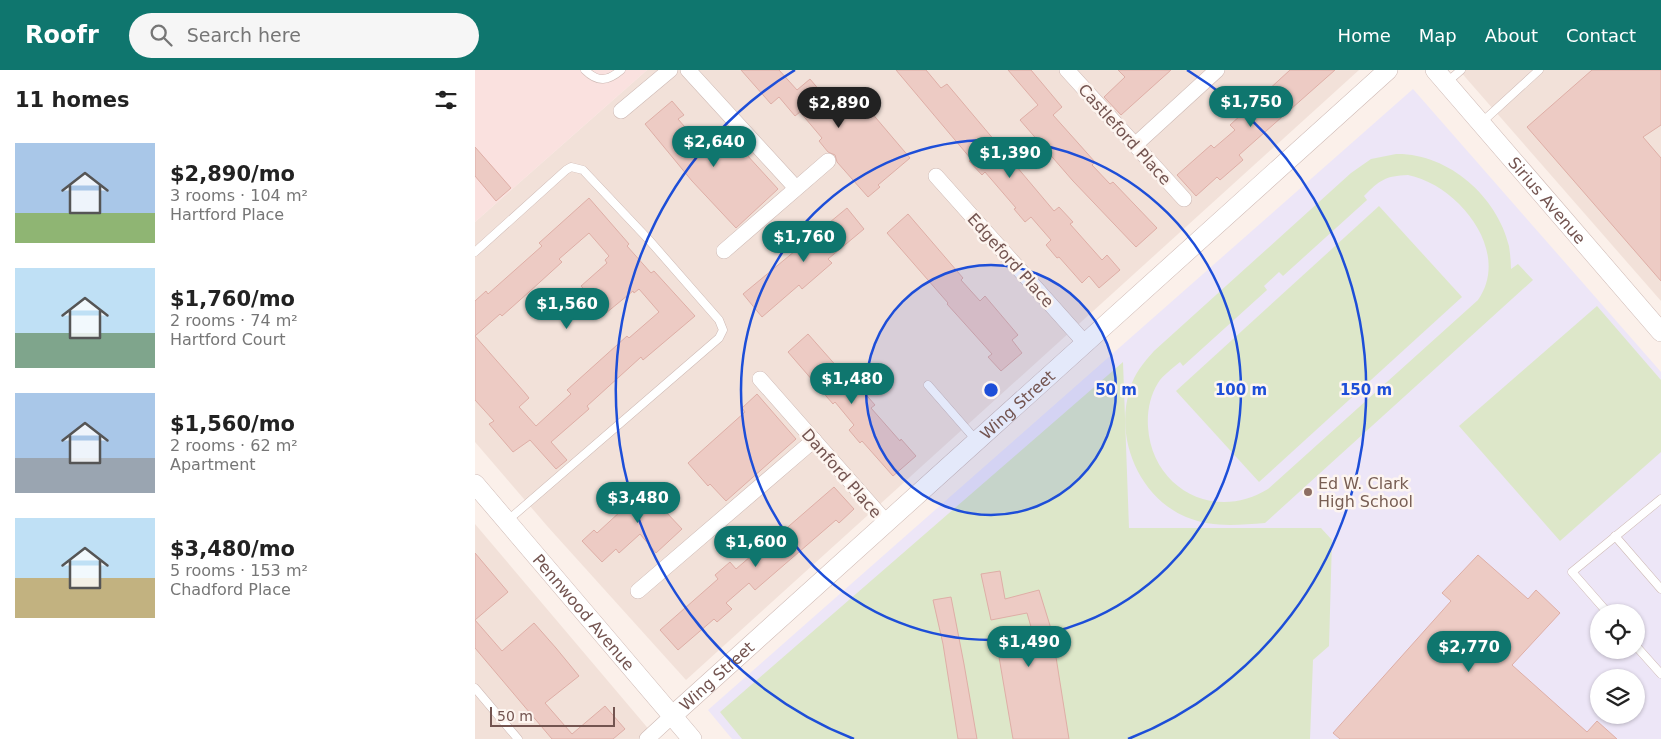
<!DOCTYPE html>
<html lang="en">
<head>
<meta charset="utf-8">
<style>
	body { margin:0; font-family:"DejaVu Sans",sans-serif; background:#f6f6f6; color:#222; height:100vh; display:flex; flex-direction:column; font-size:19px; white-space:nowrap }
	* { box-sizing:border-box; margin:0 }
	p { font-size:16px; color:#767676 }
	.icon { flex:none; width:28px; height:28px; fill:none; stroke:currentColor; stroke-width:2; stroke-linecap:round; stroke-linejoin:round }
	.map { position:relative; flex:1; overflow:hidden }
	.drawer { display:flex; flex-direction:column; background:#fff; width:475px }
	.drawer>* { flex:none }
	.fabs { position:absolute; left:1115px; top:534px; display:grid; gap:10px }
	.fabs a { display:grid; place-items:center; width:55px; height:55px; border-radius:50%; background:#fff; box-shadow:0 1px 4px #0004; font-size:25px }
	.scale { position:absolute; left:15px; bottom:12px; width:125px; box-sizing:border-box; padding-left:5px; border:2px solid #735450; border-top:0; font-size:14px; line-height:18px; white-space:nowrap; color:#735450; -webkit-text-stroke:4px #fdf5f0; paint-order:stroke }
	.price { position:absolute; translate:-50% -42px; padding:0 11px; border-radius:18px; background:#0f766e; color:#fff; font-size:16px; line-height:32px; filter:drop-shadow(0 1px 2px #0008) }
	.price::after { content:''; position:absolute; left:50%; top:30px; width:15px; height:11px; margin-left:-8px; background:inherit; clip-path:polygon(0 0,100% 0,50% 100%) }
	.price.on { background:#222; color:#fff }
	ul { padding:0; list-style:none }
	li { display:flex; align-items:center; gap:15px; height:125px; padding:0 15px }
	li span { display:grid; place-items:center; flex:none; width:140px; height:100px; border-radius:0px; color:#555 }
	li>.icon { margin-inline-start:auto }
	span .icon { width:60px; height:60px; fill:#fffc; stroke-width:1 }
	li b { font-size:21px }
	h2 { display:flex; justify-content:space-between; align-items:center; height:60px; padding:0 15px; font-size:21px }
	header { display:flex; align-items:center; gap:30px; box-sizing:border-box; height:70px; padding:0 25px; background:#0f766e; color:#fff }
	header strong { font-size:24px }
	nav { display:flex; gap:28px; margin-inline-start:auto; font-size:18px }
	.search { width:350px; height:45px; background:#f6f6f6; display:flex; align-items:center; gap:12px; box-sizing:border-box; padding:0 18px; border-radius:28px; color:#767676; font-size:19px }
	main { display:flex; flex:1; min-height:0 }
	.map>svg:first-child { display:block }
	.residential { fill:#f2e1d9 }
	.commercial { fill:#fae1df }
	.education { fill:#ede6f7; fill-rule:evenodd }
	.green { fill:#dde7c9; fill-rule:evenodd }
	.building { fill:#edcbc4; stroke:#deaea6; fill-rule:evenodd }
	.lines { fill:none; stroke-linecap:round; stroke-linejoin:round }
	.service-casing { stroke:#ceb9b4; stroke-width:9 }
	.minor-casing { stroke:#ceb9b4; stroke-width:16 }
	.tertiary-casing { stroke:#ceb9b4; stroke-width:20 }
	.service { stroke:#fff; stroke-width:8 }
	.minor { stroke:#fff; stroke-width:15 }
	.tertiary { stroke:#fff; stroke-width:19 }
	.ring { fill:none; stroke:#1d4ed8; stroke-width:2.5 }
	.education-dot { fill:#8d6e63; stroke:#fdf5f0; stroke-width:2 }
	.labels { text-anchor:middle; stroke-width:5; stroke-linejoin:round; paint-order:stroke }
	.street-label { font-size:16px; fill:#735450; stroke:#fdf5f0 }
	.education-label { font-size:16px; fill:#785e54; stroke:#fdf5f0; text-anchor:start }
	.centre { fill:#1d4ed8; stroke:#fdf5f0; stroke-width:2.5 }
	.ring-label { font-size:15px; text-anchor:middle; font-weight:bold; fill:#1d4ed8; stroke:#fdf5f0; stroke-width:5; stroke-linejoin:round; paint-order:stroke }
</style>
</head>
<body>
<header>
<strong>Roofr</strong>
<div class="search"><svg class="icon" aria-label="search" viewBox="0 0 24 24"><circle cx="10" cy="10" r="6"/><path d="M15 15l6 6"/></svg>Search here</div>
<nav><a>Home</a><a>Map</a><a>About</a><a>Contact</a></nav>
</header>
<main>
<section class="drawer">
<h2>11 homes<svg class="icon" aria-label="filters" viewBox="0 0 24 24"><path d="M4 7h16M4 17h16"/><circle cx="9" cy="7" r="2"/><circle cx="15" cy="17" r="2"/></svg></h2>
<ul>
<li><span style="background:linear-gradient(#a9c7e8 70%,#8fb573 0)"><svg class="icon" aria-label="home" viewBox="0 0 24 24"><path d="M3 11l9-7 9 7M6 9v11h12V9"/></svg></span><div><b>$2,890/mo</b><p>3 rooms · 104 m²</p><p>Hartford Place</p></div></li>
<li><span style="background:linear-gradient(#bfe0f5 65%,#7fa58c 0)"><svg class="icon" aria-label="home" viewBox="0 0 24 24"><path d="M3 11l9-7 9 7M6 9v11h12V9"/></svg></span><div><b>$1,760/mo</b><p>2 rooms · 74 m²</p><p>Hartford Court</p></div></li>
<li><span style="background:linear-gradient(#a9c7e8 65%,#9aa5b1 0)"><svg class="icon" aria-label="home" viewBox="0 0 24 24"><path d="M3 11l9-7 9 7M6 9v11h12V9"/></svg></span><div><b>$1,560/mo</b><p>2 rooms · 62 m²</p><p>Apartment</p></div></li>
<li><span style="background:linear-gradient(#bfe0f5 60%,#c2b280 0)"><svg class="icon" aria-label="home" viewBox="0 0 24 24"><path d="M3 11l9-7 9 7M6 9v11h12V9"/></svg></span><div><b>$3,480/mo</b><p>5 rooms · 153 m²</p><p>Chadford Place</p></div></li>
</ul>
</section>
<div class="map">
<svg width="1186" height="669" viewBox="0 0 1186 669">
	<rect width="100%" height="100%" fill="#fbf0ea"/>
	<g class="residential">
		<polygon points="172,0 884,0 211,610 73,457 0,372 0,152"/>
		<polygon points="984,0 1186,0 1186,231"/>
		<polygon points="0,454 182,669 0,669"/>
	</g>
	<polygon class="commercial" points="0,0 172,0 0,152"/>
	<path class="education" d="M938,19l248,283v367h-929l-24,-29zM1124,542h37v38h-37zM1124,608h37v37h-37z"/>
	<g class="green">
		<path d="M921,84c52,-1 101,42 113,92 1,7 2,15 2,23l7,-5 15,16 -268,243c-27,2 -53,5 -79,-6 -47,-20 -72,-79 -56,-128 4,-15 14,-27 24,-38l197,-178 20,-14zM933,105c50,10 104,76 70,125l-210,189c-53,33 -116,0 -120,-62 -1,-16 2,-31 10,-44 5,-8 14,-14 22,-21l3,4 84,-76 -3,-4 15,-14 4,4 84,-76 -3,-4c16,-16 21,-20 44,-21z"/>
		<polygon points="904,136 987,227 784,412 701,321"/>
		<polygon points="1122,236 1186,310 1186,382 1085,471 984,356"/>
		<polygon points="648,292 654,458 846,458 857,470 854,576 838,590 835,669 267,669 245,642"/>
	</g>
	<g class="building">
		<polygon points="266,0 304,0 322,20 335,9 356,34 367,24 376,35 384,28 435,88 403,115 405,117 393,127 362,92 360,85 353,82 344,71 347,68 325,42 320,46 304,27 296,34"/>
		<polygon points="421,0 451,0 466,18 472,14 579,141 584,137 598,152 595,154 627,190 632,185 645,200 624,218 614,206 607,213 584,187 582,188 571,175 576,170 556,147 550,152 539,139 541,138 510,102 507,105 494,91 496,89"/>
		<polygon points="533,0 556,0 587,37 578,45 620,92 617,95 635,114 638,112 682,158 661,177 598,111 545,50 563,35"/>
		<polygon points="643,0 696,0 646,45 629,27 650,7"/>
		<polygon points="815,0 860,0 764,85 768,90 745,110 742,107 721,126 702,105 736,75 739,78 760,60 755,55"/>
		<polygon points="1117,0 1186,0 1186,55 1168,67 1186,88 1186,211 1052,57"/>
		<polygon points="197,31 209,45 203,49 239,91 260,72 303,119 261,158 217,111 170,54"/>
		<polygon points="0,77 36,118 21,131 0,106"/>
		<path d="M114,128l40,46 -2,2 24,27 3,-2 41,45 -52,44 -2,-3 -54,49 2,3 -38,33 16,18 -11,9 -26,-29 -17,12 -24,-28 5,-3 -19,-21v-99l11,-10 2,3 54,-48 -3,-3zM114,163l20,23 -4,4 2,3 -26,23 25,27 27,-22 1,2 5,-4 20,23 -30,26 -2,-2 -60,54 4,4 -35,32 -17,-19 10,-9 -4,-5 -50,-57 25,-22 2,2 27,-24 33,-30 -3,-3z"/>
		<polygon points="372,138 389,159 353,189 357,193 327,219 324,215 287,247 268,224"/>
		<polygon points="433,144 488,208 486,210 505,231 510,226 543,265 537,270 547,283 526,301 513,287 517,284 472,234 473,233 412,163"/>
		<polygon points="333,264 364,299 367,297 400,335 396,338 425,371 426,369 441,386 418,406 387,371 385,373 374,360 379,355 360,332 358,334 313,282"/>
		<polygon points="282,324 321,369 251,431 235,414 233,416 213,393 270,342 267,338"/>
		<polygon points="185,412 203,431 191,442 207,459 181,483 165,464 144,483 141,479 127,492 107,471 119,460 122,463 171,418 175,422"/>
		<polygon points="359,417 379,439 364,453 361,450 280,520 274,513 251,533 257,539 242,552 239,549 203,580 185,560 243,509 240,505 255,492 261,499 283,480 279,476 294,463 299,469"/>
		<polygon points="0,483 33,522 0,550"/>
		<polygon points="1003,485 1053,529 1061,520 1085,543 1037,595 1112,662 1122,651 1142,669 865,669 858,663 976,531 967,523"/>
		<polygon points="525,501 530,529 564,520 577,562 594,669 538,669 524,587 563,581 552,543 516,550 506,504"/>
		<polygon points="476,527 489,594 502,669 483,669 468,574 458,530"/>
		<polygon points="0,550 27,581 59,553 81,578 104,606 70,633 97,664 130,636 150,659 138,669 77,669 0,578"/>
	</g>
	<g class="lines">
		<defs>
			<g id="service">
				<path d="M110,0c13,13 23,11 36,0"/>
				<polyline points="971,13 986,0"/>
				<polyline points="1006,53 1064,0"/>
				<polyline points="0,182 91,100 96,97 108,100 174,170 244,250 248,260 244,268 32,451"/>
				<polyline points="453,315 501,370"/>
				<polyline points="1140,466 1186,519"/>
				<polyline points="1132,542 1097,502 1186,429"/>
				<polyline points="1161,576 1186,604"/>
				<polyline points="0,618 43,669"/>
			</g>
			<g id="minor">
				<polyline points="213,0 321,118"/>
				<polyline points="592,0 709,129"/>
				<polyline points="146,41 195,0"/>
				<polyline points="660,75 742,0"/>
				<polyline points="461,106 610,273"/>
				<polyline points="249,181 353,91"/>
				<polyline points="285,309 411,452"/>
				<polyline points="163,521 339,370"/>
				<polyline points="172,669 197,646"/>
			</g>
			<g id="tertiary">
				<path id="s1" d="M960,0l226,262"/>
				<path id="s2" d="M0,414l217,255"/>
				<path id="s3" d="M197,646l716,-646"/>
			</g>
		</defs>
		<use href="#service" class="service-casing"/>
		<use href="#minor" class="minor-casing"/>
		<use href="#tertiary" class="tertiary-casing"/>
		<use href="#service" class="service"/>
		<use href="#minor" class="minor"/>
		<use href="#tertiary" class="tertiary"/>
	</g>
	<circle cx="516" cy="320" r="125" fill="#1d4ed8" fill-opacity=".12"/>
	<g class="ring">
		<circle cx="516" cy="320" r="125"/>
		<circle cx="516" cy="320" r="250"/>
		<path d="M379 669A375 375 0 0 1 320 0M712 0A375 375 0 0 1 653 669"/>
	</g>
	<circle class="education-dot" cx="833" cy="422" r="5"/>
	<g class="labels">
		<g class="street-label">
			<text transform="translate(650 64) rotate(48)" y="6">Castleford Place</text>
			<text dy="6" stroke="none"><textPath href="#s1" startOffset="172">Sirius Avenue</textPath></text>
			<text transform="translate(536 190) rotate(48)" y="6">Edgeford Place</text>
			<text dy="6" stroke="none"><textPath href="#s3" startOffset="465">Wing Street</textPath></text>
			<text transform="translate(367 403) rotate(49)" y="6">Danford Place</text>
			<text dy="6" stroke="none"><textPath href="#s2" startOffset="168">Pennwood Avenue</textPath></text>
			<text dy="6" stroke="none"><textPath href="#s3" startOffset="60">Wing Street</textPath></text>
		</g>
		<g class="education-label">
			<text x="843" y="419">Ed W. Clark<tspan x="843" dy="18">High School</tspan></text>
		</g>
	</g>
	<circle cx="516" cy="320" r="8" class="centre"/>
	<g class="ring-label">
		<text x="641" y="325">50 m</text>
		<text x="766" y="325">100 m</text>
		<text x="891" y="325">150 m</text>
	</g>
</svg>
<div class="fabs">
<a><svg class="icon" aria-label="locate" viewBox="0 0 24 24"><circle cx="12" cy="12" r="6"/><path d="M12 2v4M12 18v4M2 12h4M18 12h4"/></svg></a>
<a><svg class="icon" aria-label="layers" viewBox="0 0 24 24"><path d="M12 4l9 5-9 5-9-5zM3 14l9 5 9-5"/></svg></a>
</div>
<div class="scale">50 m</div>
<b class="price" style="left:776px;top:58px">$1,750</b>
<b class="price on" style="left:364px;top:59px">$2,890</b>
<b class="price" style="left:239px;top:98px">$2,640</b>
<b class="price" style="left:535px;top:109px">$1,390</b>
<b class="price" style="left:329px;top:193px">$1,760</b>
<b class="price" style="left:92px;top:260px">$1,560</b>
<b class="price" style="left:377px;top:335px">$1,480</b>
<b class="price" style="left:163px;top:454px">$3,480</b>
<b class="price" style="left:281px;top:498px">$1,600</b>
<b class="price" style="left:554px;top:598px">$1,490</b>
<b class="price" style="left:994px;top:603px">$2,770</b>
</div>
</main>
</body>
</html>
